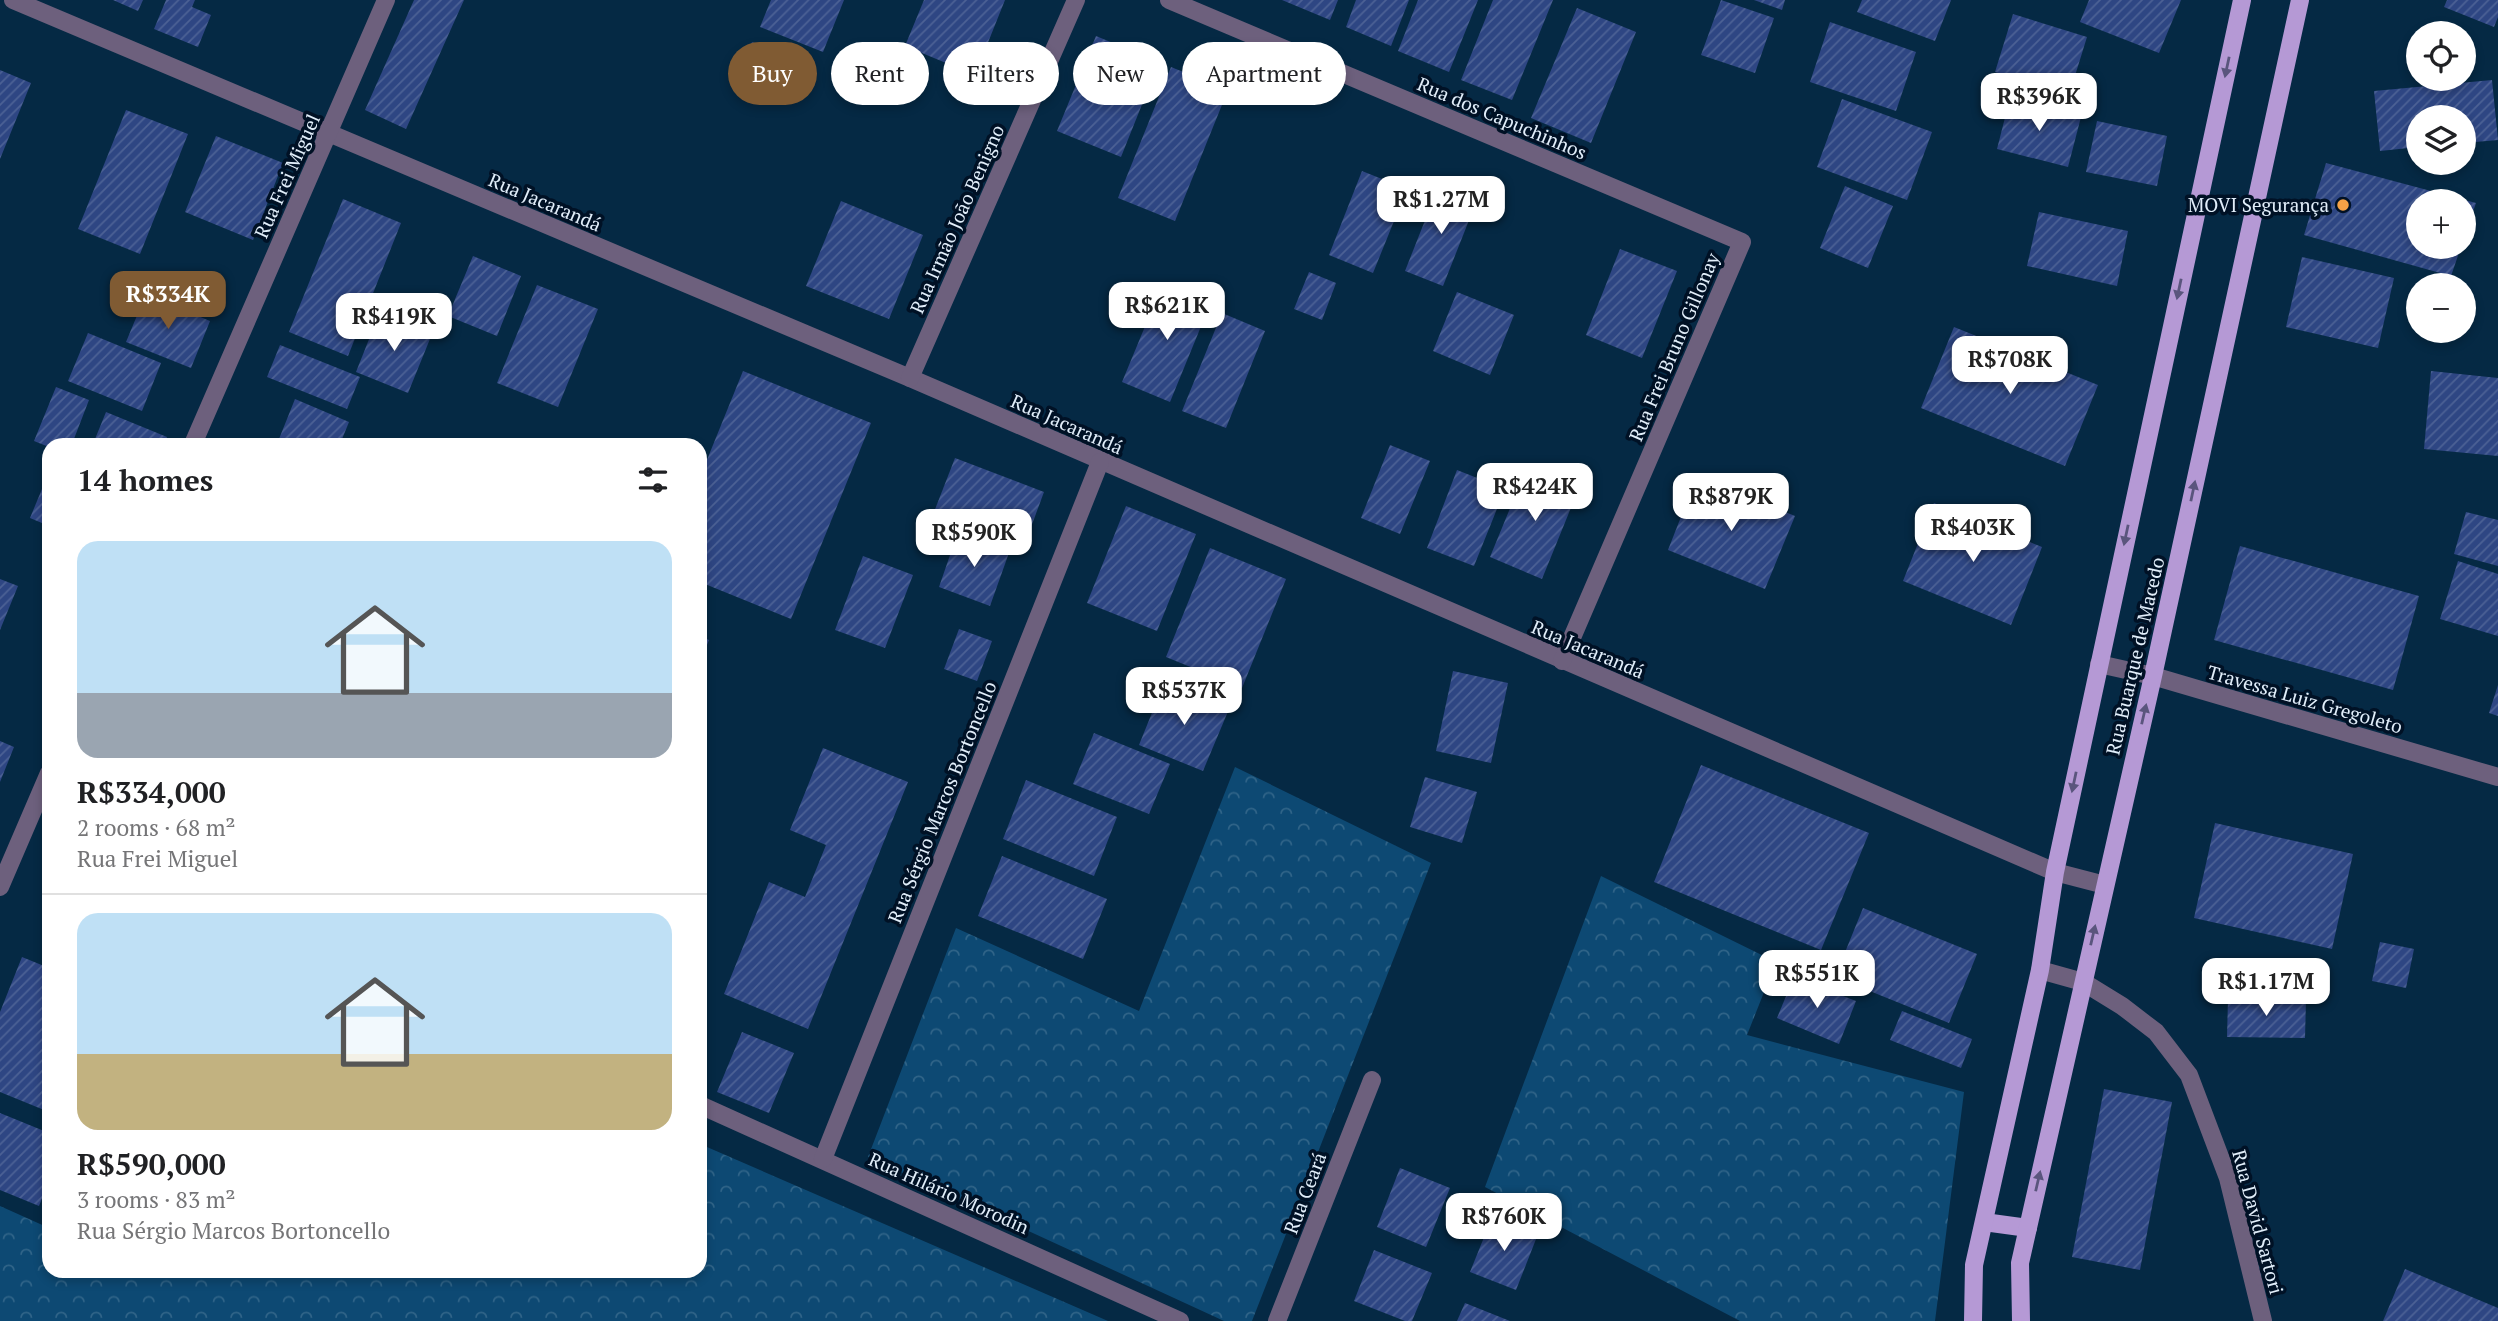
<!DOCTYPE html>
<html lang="en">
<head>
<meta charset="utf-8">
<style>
	body { margin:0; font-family:"PT Serif",serif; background:#f2f2f2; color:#202124; height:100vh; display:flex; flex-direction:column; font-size:26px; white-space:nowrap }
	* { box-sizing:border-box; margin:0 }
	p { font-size:23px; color:#757577 }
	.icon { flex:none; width:38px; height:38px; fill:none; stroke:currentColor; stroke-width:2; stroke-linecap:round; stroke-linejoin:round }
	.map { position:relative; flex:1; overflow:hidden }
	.side { position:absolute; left:42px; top:438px; width:665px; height:840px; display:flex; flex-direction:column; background:#fff; border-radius:21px; box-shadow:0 4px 10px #0003 }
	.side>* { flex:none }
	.hud { position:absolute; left:728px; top:42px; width:665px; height:63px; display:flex; gap:14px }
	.tools { position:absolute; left:2406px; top:21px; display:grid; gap:14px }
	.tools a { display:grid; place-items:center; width:70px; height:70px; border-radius:50%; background:#fff; box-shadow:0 4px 10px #0003; font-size:35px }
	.price { position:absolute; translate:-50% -60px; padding:0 16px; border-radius:14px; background:#fff; color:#222; font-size:23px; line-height:46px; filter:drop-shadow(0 2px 4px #0008) }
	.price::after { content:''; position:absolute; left:50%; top:42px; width:21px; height:16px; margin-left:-10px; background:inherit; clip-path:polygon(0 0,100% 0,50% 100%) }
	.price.selected { background:#805b33; color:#fff }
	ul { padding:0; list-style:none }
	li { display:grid; align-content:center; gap:14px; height:371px; padding:0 35px }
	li+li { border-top:2px solid #e0e0e0 }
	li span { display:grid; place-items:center; height:217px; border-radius:21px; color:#555 }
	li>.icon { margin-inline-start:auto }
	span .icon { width:126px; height:126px; fill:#fffc; stroke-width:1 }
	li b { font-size:30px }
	h2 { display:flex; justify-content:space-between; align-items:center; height:84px; padding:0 35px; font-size:30px }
	.pill { padding:0 24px; border-radius:32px; background:#fff; box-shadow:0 4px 10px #0003; font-size:24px; line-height:63px }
	.pill.selected { background:#805b33; color:#fff }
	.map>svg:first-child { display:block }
	.forest { fill:url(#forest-crowns) }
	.building { fill:url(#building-hatch) }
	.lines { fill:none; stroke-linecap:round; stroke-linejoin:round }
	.minor { stroke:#6d607d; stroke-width:18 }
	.major { stroke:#b599d5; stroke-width:18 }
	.oneway { fill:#5a557d }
	.poi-dot { fill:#f5a246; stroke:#001125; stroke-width:2.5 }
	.labels { text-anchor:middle; stroke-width:7; stroke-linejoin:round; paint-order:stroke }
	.street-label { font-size:19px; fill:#e1eefa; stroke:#001125 }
	.poi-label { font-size:19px; fill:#e1eefa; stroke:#001125; text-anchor:end }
</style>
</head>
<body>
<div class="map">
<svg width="2498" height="1321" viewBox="0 0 2498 1321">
	<defs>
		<pattern id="forest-crowns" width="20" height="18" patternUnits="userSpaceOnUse" patternTransform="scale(1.75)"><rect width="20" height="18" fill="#0d4973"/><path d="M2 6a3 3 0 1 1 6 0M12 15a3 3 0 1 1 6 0" fill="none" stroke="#306488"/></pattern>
		<pattern id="building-hatch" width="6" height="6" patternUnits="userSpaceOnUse" patternTransform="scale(1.75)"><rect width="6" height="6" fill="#2e4683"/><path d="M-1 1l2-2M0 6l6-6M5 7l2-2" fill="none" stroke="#4c6195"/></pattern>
	</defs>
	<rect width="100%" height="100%" fill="#052944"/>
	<g class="forest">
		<polygon points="1235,767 1431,863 1252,1321 1224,1321 868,1157 956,928 1139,1011"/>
		<polygon points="1601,876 1776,962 1747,1035 1964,1092 1935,1321 1740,1321 1485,1187"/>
		<polygon points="700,1144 1108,1321 0,1321 0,1206 49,1228 49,1270 700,1270"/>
	</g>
	<g class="building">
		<polygon points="113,0 143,0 138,11"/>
		<polygon points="166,0 195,0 192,7 211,15 198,47 154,29"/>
		<polygon points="414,0 464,0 406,129 365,110"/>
		<polygon points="771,0 844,0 823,52 760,27"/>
		<polygon points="924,0 1005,0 975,75 905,46"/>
		<polygon points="1282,0 1338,0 1330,20"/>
		<polygon points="1356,0 1409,0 1391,46 1346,27"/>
		<polygon points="1418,0 1478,0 1449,72 1398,51"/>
		<polygon points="1493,0 1553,0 1512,100 1461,80"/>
		<polygon points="1721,0 1774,18 1755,73 1701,55"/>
		<polygon points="1754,0 1785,0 1782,10"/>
		<polygon points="1862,0 1951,0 1935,41 1857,12"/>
		<polygon points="2089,0 2181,0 2159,53 2080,22"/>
		<polygon points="2447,0 2498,0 2498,17 2494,27 2444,7"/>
		<polygon points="1577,8 1636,32 1591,143 1531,118"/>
		<polygon points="2013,14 2087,37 2069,95 1995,72"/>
		<polygon points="1830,22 1916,52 1896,111 1810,82"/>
		<polygon points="1096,36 1159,62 1121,157 1057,131"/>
		<polygon points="752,42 814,67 800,101 738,76"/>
		<polygon points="1171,67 1228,90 1175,221 1118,198"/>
		<polygon points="0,70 31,83 0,159"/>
		<polygon points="2492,80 2498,140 2464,143 2464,117 2418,117 2418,147 2380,151 2374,91"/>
		<polygon points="2010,98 2081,117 2068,167 1997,149"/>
		<polygon points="1842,99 1932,132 1907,200 1817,167"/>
		<polygon points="126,110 188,134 140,254 78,229"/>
		<polygon points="2097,121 2167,136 2157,186 2086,172"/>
		<polygon points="216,136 283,163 253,240 185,212"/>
		<polygon points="2326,163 2476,203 2464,237 2464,201 2418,201 2418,247 2461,247 2451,276 2304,235"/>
		<polygon points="1362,171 1407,189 1373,273 1329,255"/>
		<polygon points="1439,185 1477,200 1443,286 1405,271"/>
		<polygon points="1845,186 1893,206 1868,268 1820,248"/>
		<polygon points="343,199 401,223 348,356 289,332"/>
		<polygon points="841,201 923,235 889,319 806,286"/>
		<polygon points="2039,212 2128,231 2117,286 2027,266"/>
		<polygon points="1620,249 1677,271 1642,358 1586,335"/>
		<polygon points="473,256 521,276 497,336 448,316"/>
		<polygon points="2302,257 2394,278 2378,348 2286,327"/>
		<polygon points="1309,272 1336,283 1322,320 1294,309"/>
		<polygon points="1163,283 1211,302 1170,402 1122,382"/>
		<polygon points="537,285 598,309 558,407 497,383"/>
		<polygon points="1457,292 1514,315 1490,375 1433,351"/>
		<polygon points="146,294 210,321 191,368 126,342"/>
		<polygon points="1222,313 1265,331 1226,428 1182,411"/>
		<polygon points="379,314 432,334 408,393 356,372"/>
		<polygon points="1954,327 2098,385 2065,466 1921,408"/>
		<polygon points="88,333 161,363 142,411 68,381"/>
		<polygon points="280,345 360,377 347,409 267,377"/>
		<polygon points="743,371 871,423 791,619 700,582 700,477"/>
		<polygon points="2431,371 2498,378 2498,456 2424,449"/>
		<polygon points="56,387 89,400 72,444 49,444 49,447 34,441"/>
		<polygon points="295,399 349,422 340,444 277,444"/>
		<polygon points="106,412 167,437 164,444 93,444"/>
		<polygon points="1390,445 1430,461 1400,534 1361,518"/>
		<polygon points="955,458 1044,492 1024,546 934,512"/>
		<polygon points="1527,467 1579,488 1542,579 1490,557"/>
		<polygon points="1457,470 1505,489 1474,566 1427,548"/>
		<polygon points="49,472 49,526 30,518"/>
		<polygon points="1697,476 1795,516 1765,589 1668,550"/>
		<polygon points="1934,503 2042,547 2011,625 1903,581"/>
		<polygon points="1126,506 1196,534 1157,631 1087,603"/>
		<polygon points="2466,512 2498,520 2498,566 2454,554"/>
		<polygon points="958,532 1010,550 990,606 939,587"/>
		<polygon points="2240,546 2419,596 2393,690 2214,640"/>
		<polygon points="1210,548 1286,579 1242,688 1166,657"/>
		<polygon points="863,556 913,575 885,648 835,630"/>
		<polygon points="2458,561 2498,574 2498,636 2440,619"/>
		<polygon points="0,579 18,586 0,630"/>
		<polygon points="959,629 992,641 977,681 944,669"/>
		<polygon points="700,636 709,640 700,662"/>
		<polygon points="1453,671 1508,683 1491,763 1436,751"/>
		<polygon points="1164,683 1229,709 1203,771 1139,745"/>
		<polygon points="2498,685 2498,716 2489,713"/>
		<polygon points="1094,733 1170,764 1149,814 1073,784"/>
		<polygon points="0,741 14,747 0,782"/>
		<polygon points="823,748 908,782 808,1029 724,994 769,882 805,897 826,845 790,830"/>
		<polygon points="1701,765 1869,833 1821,950 1654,882"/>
		<polygon points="1425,777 1477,792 1462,843 1410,827"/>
		<polygon points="1026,780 1117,817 1094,876 1003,839"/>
		<polygon points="2215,823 2353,854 2332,949 2194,918"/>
		<polygon points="1002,856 1107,899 1083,959 978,916"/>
		<polygon points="1863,908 1977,954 1949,1023 1835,977"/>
		<polygon points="2380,942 2414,949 2406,988 2372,981"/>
		<polygon points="22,957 49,968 47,1045 49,1045 49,1112 0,1092 0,1012"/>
		<polygon points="1794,977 1856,1001 1839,1044 1777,1018"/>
		<polygon points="2228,999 2306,1000 2305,1038 2227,1037"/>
		<polygon points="1902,1011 1972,1039 1961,1068 1890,1040"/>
		<polygon points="742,1032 794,1053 769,1113 717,1092"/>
		<polygon points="2104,1089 2172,1102 2140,1270 2072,1257"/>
		<polygon points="0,1113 49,1133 49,1181 39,1206 0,1190"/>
		<polygon points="1400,1168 1450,1188 1426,1247 1377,1227"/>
		<polygon points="1493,1215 1538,1234 1516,1290 1470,1272"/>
		<polygon points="1374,1250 1432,1273 1412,1321 1405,1321 1354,1301"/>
		<polygon points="2405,1269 2498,1308 2498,1321 2383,1321"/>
		<polygon points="1465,1303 1510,1321 1457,1321"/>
	</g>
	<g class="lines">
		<g class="minor">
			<polyline points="13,0 910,378 2055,872 2105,885"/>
			<polyline points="1169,0 1742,242 1562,661"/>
			<polyline points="910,378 1076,0"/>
			<polyline points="193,444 386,0"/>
			<polyline points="2099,664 2153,676 2498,777"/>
			<polyline points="0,887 49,773"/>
			<polyline points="2040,970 2083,982 2122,1006 2156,1032 2189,1075 2228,1178 2263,1321"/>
			<polyline points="700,1105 1180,1321"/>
			<polyline points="823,1159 1100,462"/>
			<polyline points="1277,1321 1372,1080"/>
		</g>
		<g class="major">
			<polyline points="1984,1222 2028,1228"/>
			<polyline points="1973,1321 1974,1265 2040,970 2055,872 2242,0"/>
			<polyline points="2021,1321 2020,1263 2153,676 2300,0"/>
		</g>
	</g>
	<defs><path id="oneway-solid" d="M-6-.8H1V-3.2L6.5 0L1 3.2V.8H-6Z" transform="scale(1.75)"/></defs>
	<g class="oneway">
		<use href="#oneway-solid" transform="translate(2227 67) rotate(102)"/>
		<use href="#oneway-solid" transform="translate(2179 289) rotate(102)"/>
		<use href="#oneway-solid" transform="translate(2193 491) rotate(-78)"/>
		<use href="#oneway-solid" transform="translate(2126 535) rotate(102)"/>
		<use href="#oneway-solid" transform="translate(2144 714) rotate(-77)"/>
		<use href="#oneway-solid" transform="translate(2074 782) rotate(102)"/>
		<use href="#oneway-solid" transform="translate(2093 935) rotate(-77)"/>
		<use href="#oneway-solid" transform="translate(2038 1181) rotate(-77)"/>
	</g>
	<circle class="poi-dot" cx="2343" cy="205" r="7"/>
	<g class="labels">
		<g class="street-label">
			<text transform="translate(1502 118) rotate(23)" y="7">Rua dos Capuchinhos</text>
			<text transform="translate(287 176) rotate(-66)" y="7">Rua Frei Miguel</text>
			<text transform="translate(545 202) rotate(23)" y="7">Rua Jacarandá</text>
			<text transform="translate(957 219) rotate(-66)" y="7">Rua Irmão João Benigno</text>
			<text transform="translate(1674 347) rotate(-67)" y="7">Rua Frei Bruno Gillonay</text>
			<text transform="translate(1067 424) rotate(24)" y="7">Rua Jacarandá</text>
			<text transform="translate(1588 649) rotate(23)" y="7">Rua Jacarandá</text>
			<text transform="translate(2135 656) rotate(-77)" y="7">Rua Buarque de Macedo</text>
			<text transform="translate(2305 699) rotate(16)" y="7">Travessa Luiz Gregoleto</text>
			<text transform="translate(942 802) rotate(-68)" y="7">Rua Sérgio Marcos Bortoncello</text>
			<text transform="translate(949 1193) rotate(24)" y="7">Rua Hilário Morodin</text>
			<text transform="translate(1305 1193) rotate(-69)" y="7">Rua Ceará</text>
			<text transform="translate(2258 1222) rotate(75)" y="7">Rua David Sartori</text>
		</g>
		<g class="poi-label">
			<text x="2329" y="212">MOVI Segurança</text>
		</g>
	</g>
</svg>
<div class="tools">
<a><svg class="icon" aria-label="locate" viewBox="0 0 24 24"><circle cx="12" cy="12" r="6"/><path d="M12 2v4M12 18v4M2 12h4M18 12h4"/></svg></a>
<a><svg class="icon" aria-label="layers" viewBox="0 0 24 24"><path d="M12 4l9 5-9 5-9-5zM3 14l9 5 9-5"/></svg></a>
<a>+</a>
<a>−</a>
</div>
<b class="price" style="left:2039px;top:133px">R$396K</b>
<b class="price" style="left:1441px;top:236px">R$1.27M</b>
<b class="price selected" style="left:168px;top:331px">R$334K</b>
<b class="price" style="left:1167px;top:342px">R$621K</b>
<b class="price" style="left:394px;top:353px">R$419K</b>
<b class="price" style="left:2010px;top:396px">R$708K</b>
<b class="price" style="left:1535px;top:523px">R$424K</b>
<b class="price" style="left:1731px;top:533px">R$879K</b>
<b class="price" style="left:1973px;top:564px">R$403K</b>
<b class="price" style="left:974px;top:569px">R$590K</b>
<b class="price" style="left:1184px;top:727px">R$537K</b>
<b class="price" style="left:1817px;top:1010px">R$551K</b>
<b class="price" style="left:2266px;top:1018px">R$1.17M</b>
<b class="price" style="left:1504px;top:1253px">R$760K</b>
<div class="hud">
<a class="pill selected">Buy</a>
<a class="pill">Rent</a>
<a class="pill">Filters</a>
<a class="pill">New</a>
<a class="pill">Apartment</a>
</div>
<section class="side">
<h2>14 homes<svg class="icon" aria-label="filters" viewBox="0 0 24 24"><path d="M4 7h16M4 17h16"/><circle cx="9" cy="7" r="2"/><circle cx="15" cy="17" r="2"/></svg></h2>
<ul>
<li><span style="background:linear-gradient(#bfe0f5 70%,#9aa5b1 0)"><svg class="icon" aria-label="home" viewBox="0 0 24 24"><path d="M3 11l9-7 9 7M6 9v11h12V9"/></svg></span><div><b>R$334,000</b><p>2 rooms · 68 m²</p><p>Rua Frei Miguel</p></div></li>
<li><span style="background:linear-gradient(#bfe0f5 65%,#c2b280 0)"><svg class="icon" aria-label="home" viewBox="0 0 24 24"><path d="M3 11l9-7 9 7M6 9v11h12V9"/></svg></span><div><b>R$590,000</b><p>3 rooms · 83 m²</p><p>Rua Sérgio Marcos Bortoncello</p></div></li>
</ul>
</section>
</div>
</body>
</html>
